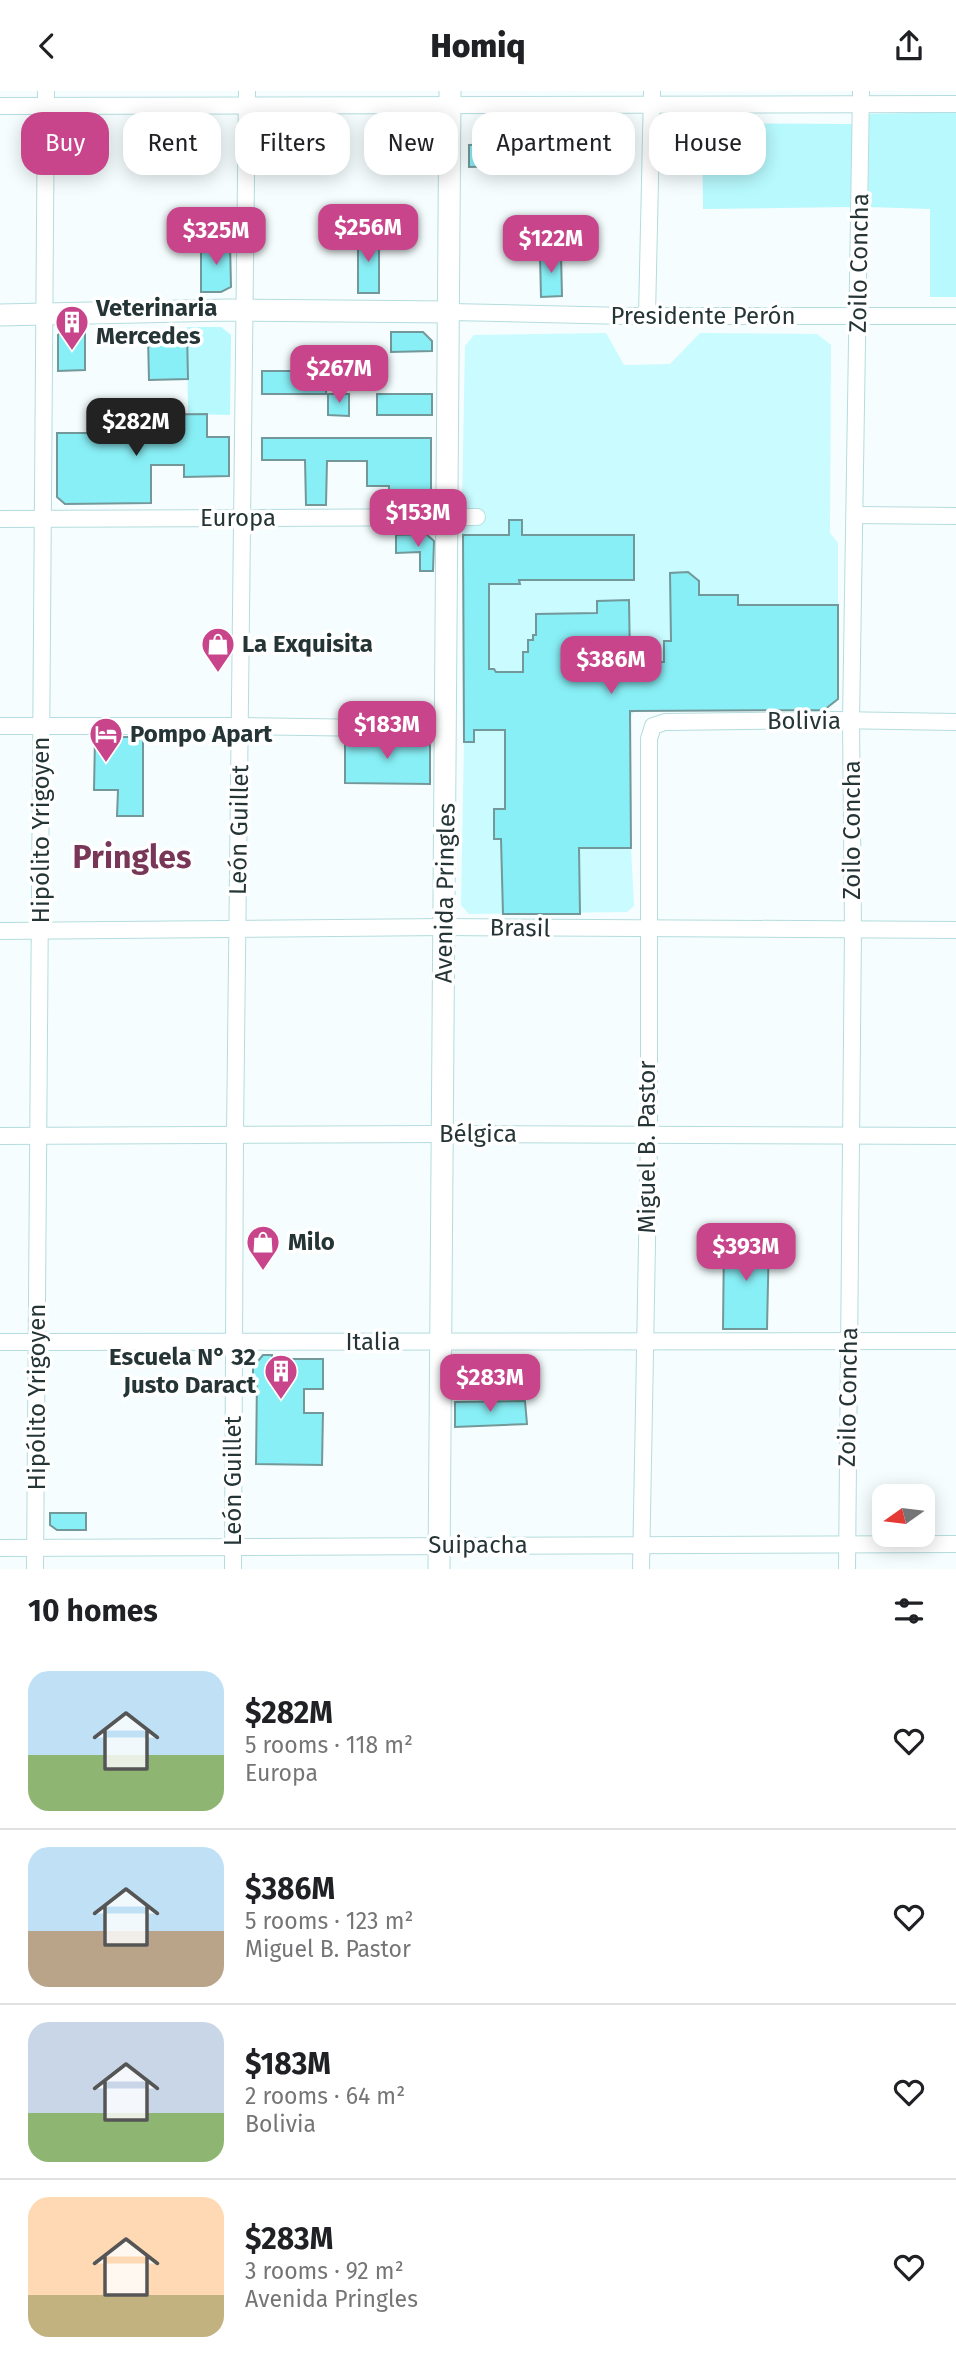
<!DOCTYPE html>
<html lang="en">
<head>
<meta charset="utf-8">
<style>
	body { margin:0; font-family:"Fira Sans",sans-serif; background:#f2f2f2; color:#202124; height:100vh; display:flex; flex-direction:column; font-size:26px; white-space:nowrap }
	* { box-sizing:border-box; margin:0 }
	p { font-size:23px; color:#757577 }
	.icon { flex:none; width:38px; height:38px; fill:none; stroke:currentColor; stroke-width:2; stroke-linecap:round; stroke-linejoin:round }
	.map { position:relative; height:1478px; overflow:hidden }
	.sheet { display:flex; flex-direction:column; background:#fff; flex:1 }
	.sheet>* { flex:none }
	.banner { position:absolute; left:21px; top:21px; width:915px; height:63px; display:flex; gap:14px }
	.needle { width:46px; rotate:256deg }
	.fabs { position:absolute; left:872px; top:1393px; display:grid; gap:14px }
	.fabs a { display:grid; place-items:center; width:63px; height:63px; border-radius:14px; background:#fff; box-shadow:0 4px 18px #0003; font-size:35px }
	.price { position:absolute; translate:-50% -60px; padding:0 16px; border-radius:14px; background:#c8458b; color:#fff; font-size:23px; line-height:46px; filter:drop-shadow(0 2px 4px #0008) }
	.price::after { content:''; position:absolute; left:50%; top:42px; width:21px; height:16px; margin-left:-10px; background:inherit; clip-path:polygon(0 0,100% 0,50% 100%) }
	.price.active { background:#222; color:#fff }
	ul { padding:0; list-style:none }
	li { display:flex; align-items:center; gap:21px; height:175px; padding:0 28px }
	li+li { border-top:2px solid #e0e0e0 }
	li span { display:grid; place-items:center; flex:none; width:196px; height:140px; border-radius:21px; color:#555 }
	li>.icon { margin-inline-start:auto }
	span .icon { width:84px; height:84px; fill:#fffc; stroke-width:1 }
	li b { font-size:30px }
	h2 { display:flex; justify-content:space-between; align-items:center; height:84px; padding:0 28px; font-size:30px }
	.chip { padding:0 24px; border-radius:21px; background:#fff; box-shadow:0 4px 18px #0003; font-size:24px; line-height:63px }
	.chip.active { background:#c8458b; color:#fff }
	header { display:flex; justify-content:space-between; align-items:center; height:91px; padding:0 28px; background:#fff; font-size:32px; font-weight:800 }
	.map>svg:first-child { display:block }
	.built { fill:#c9fbff }
	.green { fill:#b7f9fd }
	.building { fill:#88eff6; stroke:#73989a; stroke-width:2 }
	.lines { fill:none; stroke-linecap:round; stroke-linejoin:round }
	.minor-casing { stroke:#b5dcde; stroke-width:18 }
	.major-casing { stroke:#b5dcde; stroke-width:23 }
	.minor { stroke:#fff; stroke-width:16 }
	.major { stroke:#fff; stroke-width:21 }
	.labels { text-anchor:middle; stroke-width:7; stroke-linejoin:round; paint-order:stroke }
	.street-label { font-size:24px; fill:#253536; stroke:#fff }
	.poi-label { font-size:24px; font-weight:bold; fill:#253536; stroke:#fff; text-anchor:start }
	.district-label { font-size:32px; font-weight:bold; fill:#793758; stroke:#fff }
</style>
</head>
<body>
<header><svg class="icon" aria-label="back" viewBox="0 0 24 24"><path d="M15 5l-7 7 7 7"/></svg>Homiq<svg class="icon" aria-label="share" viewBox="0 0 24 24"><path d="M12 15V3M7 8l5-5 5 5M5 13v7h14v-7"/></svg></header>
<div class="map">
<svg width="956" height="1478" viewBox="0 0 956 1478">
	<rect width="100%" height="100%" fill="#f5fdfe"/>
	<polygon class="built" points="606,242 624,274 670,273 700,242 817,243 831,254 830,442 838,452 838,608 822,620 635,620 630,626 631,757 634,815 627,821 469,823 461,814 464,651 462,413 465,255 474,244"/>
	<g class="green">
		<polygon points="956,21 956,206 930,206 930,118 868,116 869,23"/>
		<polygon points="702,32 853,33 852,116 703,118"/>
		<polygon points="187,236 221,236 231,244 230,324 188,323"/>
	</g>
	<g class="building">
		<polygon points="512,53 512,75 469,76 469,54"/>
		<rect x="358" y="144" width="21" height="58"/>
		<polygon points="230,152 231,196 221,201 201,201 201,153"/>
		<polygon points="540,163 561,163 562,205 541,206"/>
		<polygon points="66,236 85,236 85,279 58,280 58,244"/>
		<polygon points="187,241 188,288 149,289 148,247 178,246"/>
		<polygon points="391,241 423,241 432,250 432,260 391,261"/>
		<polygon points="262,280 327,280 326,303 262,303"/>
		<polygon points="328,303 349,303 349,325 328,324"/>
		<rect x="377" y="303" width="55" height="21"/>
		<polygon points="207,323 207,346 229,346 229,385 184,386 184,374 151,374 151,412 65,413 57,406 57,342 125,342 125,324"/>
		<polygon points="262,347 431,347 431,410 422,413 389,413 389,395 367,395 367,370 327,370 326,414 306,414 305,369 262,369"/>
		<polygon points="509,429 522,429 522,444 634,444 634,489 519,489 520,493 489,493 489,578 494,578 496,581 523,581 523,561 528,561 528,549 533,549 533,544 536,544 536,523 597,522 597,510 629,509 630,571 664,571 664,550 671,550 670,482 688,481 699,490 699,504 738,504 738,514 838,514 838,608 824,619 630,620 631,757 579,757 580,823 503,823 501,748 494,748 494,718 505,718 505,639 474,639 474,651 464,651 463,444 509,444"/>
		<polygon points="426,443 434,450 433,480 420,480 420,461 396,462 396,444"/>
		<polygon points="95,646 143,646 143,725 117,725 118,699 94,699"/>
		<polygon points="345,648 424,648 430,654 430,693 345,692"/>
		<polygon points="724,1146 769,1146 767,1238 723,1238"/>
		<polygon points="263,1264 272,1264 272,1268 323,1268 323,1298 304,1298 304,1322 323,1322 322,1374 256,1373 257,1287 253,1287 253,1276"/>
		<polygon points="525,1310 527,1333 455,1336 455,1311"/>
		<polygon points="50,1422 86,1422 86,1439 57,1439 50,1434"/>
	</g>
	<g class="lines">
		<defs>
			<g id="minor">
				<polyline points="0,15 956,13"/>
				<polyline points="450,221 627,225 956,225"/>
				<polyline points="647,225 652,0"/>
				<polyline points="855,424 956,425"/>
				<polyline points="0,428 477,426"/>
				<polyline points="0,635 241,635 446,638"/>
				<polyline points="0,840 444,836 956,839"/>
				<polyline points="0,1045 443,1043 956,1045"/>
				<polyline points="0,1251 956,1250"/>
				<polyline points="0,1457 956,1453"/>
				<polyline points="35,1478 46,0"/>
				<polyline points="233,1478 235,1043 247,0"/>
				<polyline points="641,1478 649,1044 649,648 653,635 665,631 834,629 956,631"/>
				<polyline points="847,1478 853,838 851,629 861,0"/>
			</g>
			<g id="major">
				<polyline points="0,224 227,219 450,221"/>
				<polyline points="439,1478 450,0"/>
			</g>
		</defs>
		<use href="#minor" class="minor-casing"/>
		<use href="#major" class="major-casing"/>
		<use href="#minor" class="minor"/>
		<use href="#major" class="major"/>
	</g>
	<defs>
		<symbol id="building-pin" viewBox="-11 -11 22 30"><path d="M0 17L-7.5 6A9.5 9.5 0 1 1 7.5 6Z" fill="#c8458b" stroke="#fff"/><path d="M-4-6H4V6H1V3H-1V6H-4ZM-2.5-4.3h1.7v1.8h-1.7ZM.8-4.3h1.7v1.8H.8ZM-2.5-1h1.7V.8h-1.7ZM.8-1h1.7V.8H.8Z" fill="#fff"/></symbol>
		<symbol id="shop-pin" viewBox="-11 -11 22 30"><path d="M0 17L-7.5 6A9.5 9.5 0 1 1 7.5 6Z" fill="#c8458b" stroke="#fff"/><path d="M-5-2.5h2.3a2.7 3.5 0 0 1 5.4 0H5L5.5 6h-11ZM-1.5-2.5h3a1.5 2.3 0 0 0-3 0Z" fill="#fff"/></symbol>
		<symbol id="hotel-pin" viewBox="-11 -11 22 30"><path d="M0 17L-7.5 6A9.5 9.5 0 1 1 7.5 6Z" fill="#c8458b" stroke="#fff"/><path d="M-6-4.5h1.5V1H6V5H4.5V3h-9V5H-6ZM-4 0a1.8 1.8 0 1 1 3.6 0ZM.5 0V-2.5h3Q6-2.5 6 0Z" fill="#fff"/></symbol>
	</defs>
	<g fill-rule="evenodd">
		<use href="#building-pin" x="53" y="212" width="38" height="52"/>
		<use href="#shop-pin" x="199" y="534" width="38" height="52"/>
		<use href="#hotel-pin" x="87" y="624" width="38" height="52"/>
		<use href="#shop-pin" x="244" y="1132" width="38" height="52"/>
		<use href="#building-pin" x="262" y="1261" width="38" height="52"/>
	</g>
	<g class="labels">
		<g class="street-label">
			<text transform="translate(859 172) rotate(-89)" y="8">Zoilo Concha</text>
			<text x="703" y="233">Presidente Perón</text>
			<text x="238" y="435">Europa</text>
			<text x="804" y="638">Bolivia</text>
			<text transform="translate(41 739) rotate(-90)" y="8">Hipólito Yrigoyen</text>
			<text transform="translate(239 739) rotate(-89)" y="8">León Guillet</text>
			<text transform="translate(852 739) rotate(-90)" y="8">Zoilo Concha</text>
			<text transform="translate(445 802) rotate(-89)" y="8">Avenida Pringles</text>
			<text transform="translate(520 837) rotate(1)" y="8">Brasil</text>
			<text x="478" y="1051">Bélgica</text>
			<text transform="translate(647 1056) rotate(-90)" y="8">Miguel B. Pastor</text>
			<text x="373" y="1259">Italia</text>
			<text transform="translate(37 1306) rotate(-90)" y="8">Hipólito Yrigoyen</text>
			<text transform="translate(848 1306) rotate(-89)" y="8">Zoilo Concha</text>
			<text transform="translate(233 1390) rotate(-90)" y="8">León Guillet</text>
			<text x="478" y="1462">Suipacha</text>
		</g>
		<g class="poi-label">
			<text x="96" y="225">Veterinaria<tspan x="96" dy="28">Mercedes</tspan></text>
			<text x="242" y="561">La Exquisita</text>
			<text x="130" y="651">Pompo Apart</text>
			<text x="288" y="1159">Milo</text>
			<text x="256" y="1274" text-anchor="end">Escuela N° 32<tspan x="256" dy="28">Justo Daract</tspan></text>
		</g>
		<g class="district-label">
			<text x="132" y="777">Pringles</text>
		</g>
	</g>
</svg>
<div class="fabs">
<a><svg class="needle" viewBox="-14 -14 28 28"><path d="M0-13l5 13h-10z" fill="#e53935"/><path d="M0 13l5-13h-10z" fill="#757577"/></svg></a>
</div>
<b class="price" style="left:368px;top:173px">$256M</b>
<b class="price" style="left:216px;top:176px">$325M</b>
<b class="price" style="left:551px;top:184px">$122M</b>
<b class="price" style="left:339px;top:314px">$267M</b>
<b class="price active" style="left:136px;top:367px">$282M</b>
<b class="price" style="left:418px;top:458px">$153M</b>
<b class="price" style="left:611px;top:605px">$386M</b>
<b class="price" style="left:387px;top:670px">$183M</b>
<b class="price" style="left:746px;top:1192px">$393M</b>
<b class="price" style="left:490px;top:1323px">$283M</b>
<div class="banner">
<a class="chip active">Buy</a>
<a class="chip">Rent</a>
<a class="chip">Filters</a>
<a class="chip">New</a>
<a class="chip">Apartment</a>
<a class="chip">House</a>
</div>
</div>
<section class="sheet">
<h2>10 homes<svg class="icon" aria-label="filters" viewBox="0 0 24 24"><path d="M4 7h16M4 17h16"/><circle cx="9" cy="7" r="2"/><circle cx="15" cy="17" r="2"/></svg></h2>
<ul>
<li><span style="background:linear-gradient(#bfe0f5 60%,#8fb573 0)"><svg class="icon" aria-label="home" viewBox="0 0 24 24"><path d="M3 11l9-7 9 7M6 9v11h12V9"/></svg></span><div><b>$282M</b><p>5 rooms · 118 m²</p><p>Europa</p></div><svg class="icon" aria-label="heart" viewBox="0 0 24 24"><path d="M12 20l-8-8c-3-5 5-10 8-4 3-6 11-1 8 4z"/></svg></li>
<li><span style="background:linear-gradient(#bfe0f5 60%,#b9a48a 0)"><svg class="icon" aria-label="home" viewBox="0 0 24 24"><path d="M3 11l9-7 9 7M6 9v11h12V9"/></svg></span><div><b>$386M</b><p>5 rooms · 123 m²</p><p>Miguel B. Pastor</p></div><svg class="icon" aria-label="heart" viewBox="0 0 24 24"><path d="M12 20l-8-8c-3-5 5-10 8-4 3-6 11-1 8 4z"/></svg></li>
<li><span style="background:linear-gradient(#c9d6e8 65%,#8fb573 0)"><svg class="icon" aria-label="home" viewBox="0 0 24 24"><path d="M3 11l9-7 9 7M6 9v11h12V9"/></svg></span><div><b>$183M</b><p>2 rooms · 64 m²</p><p>Bolivia</p></div><svg class="icon" aria-label="heart" viewBox="0 0 24 24"><path d="M12 20l-8-8c-3-5 5-10 8-4 3-6 11-1 8 4z"/></svg></li>
<li><span style="background:linear-gradient(#ffd9b3 70%,#c2b280 0)"><svg class="icon" aria-label="home" viewBox="0 0 24 24"><path d="M3 11l9-7 9 7M6 9v11h12V9"/></svg></span><div><b>$283M</b><p>3 rooms · 92 m²</p><p>Avenida Pringles</p></div><svg class="icon" aria-label="heart" viewBox="0 0 24 24"><path d="M12 20l-8-8c-3-5 5-10 8-4 3-6 11-1 8 4z"/></svg></li>
</ul>
</section>
</body>
</html>
